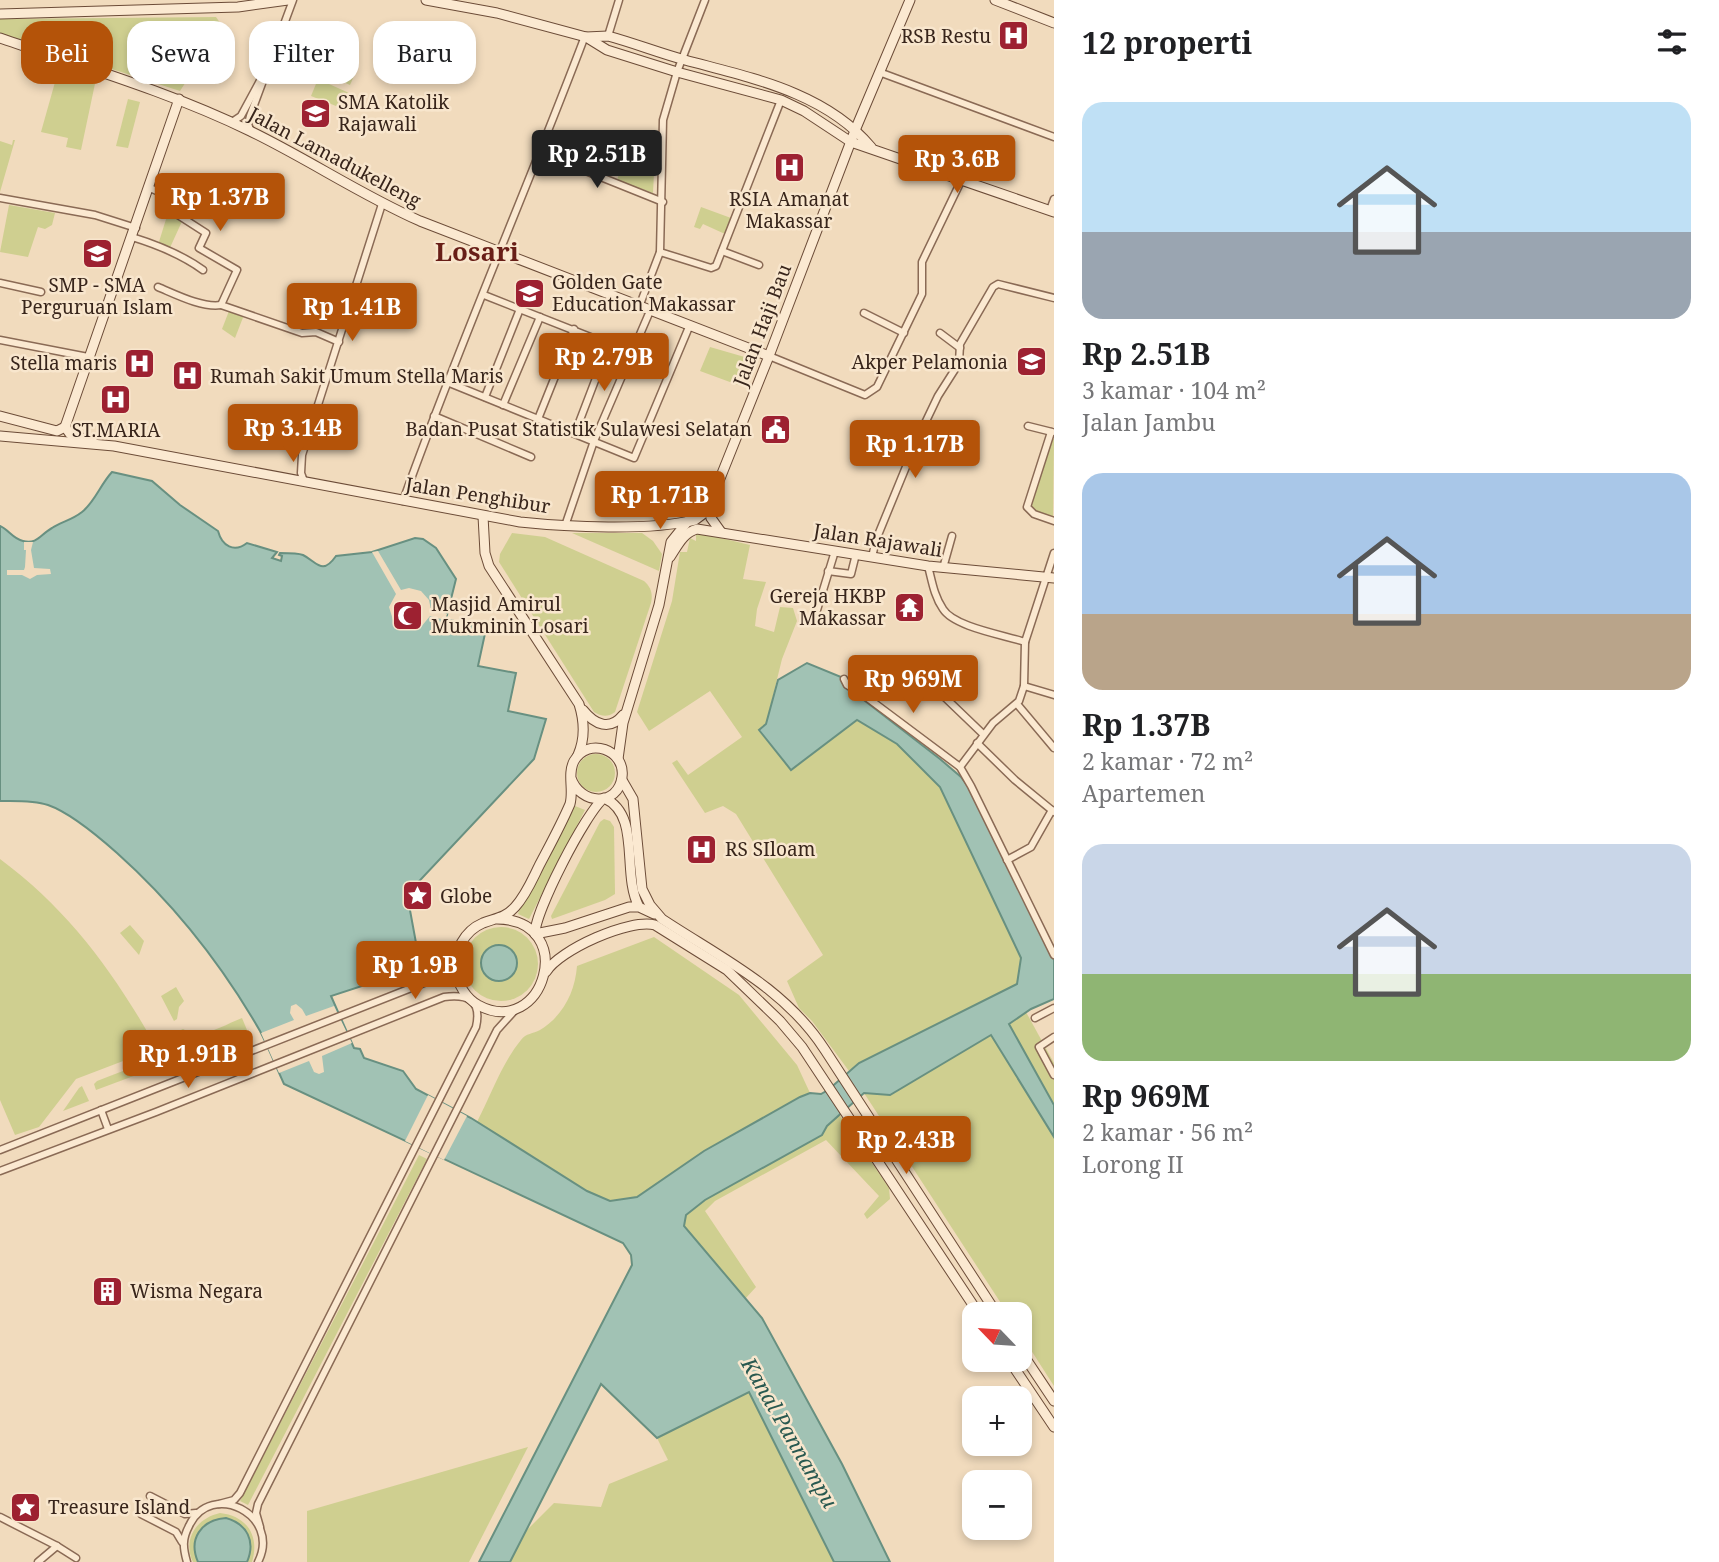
<!DOCTYPE html>
<html lang="id">
<head>
<meta charset="utf-8">
<style>
	body { margin:0; font-family:"Noto Serif",serif; background:#f6f6f6; color:#202124; height:100vh; display:flex; flex-direction:column; font-size:26px; white-space:nowrap }
	* { box-sizing:border-box; margin:0 }
	p { font-size:23px; color:#757577 }
	.icon { flex:none; width:38px; height:38px; fill:none; stroke:currentColor; stroke-width:2; stroke-linecap:round; stroke-linejoin:round }
	.map { position:relative; flex:1; overflow:hidden }
	.side { display:flex; flex-direction:column; background:#fff; width:665px }
	.side>* { flex:none }
	.guide { position:absolute; left:21px; top:21px; width:665px; height:63px; display:flex; gap:14px }
	.needle { width:46px; rotate:295deg }
	.tools { position:absolute; left:962px; top:1302px; display:grid; gap:14px }
	.tools a { display:grid; place-items:center; width:70px; height:70px; border-radius:14px; background:#fff; box-shadow:0 4px 10px #0003; font-size:35px }
	.price { position:absolute; translate:-50% -60px; padding:0 16px; border-radius:7px; background:#b45309; color:#fff; font-size:23px; line-height:46px; filter:drop-shadow(0 2px 4px #0008) }
	.price::after { content:''; position:absolute; left:50%; top:42px; width:21px; height:16px; margin-left:-10px; background:inherit; clip-path:polygon(0 0,100% 0,50% 100%) }
	.price.current { background:#222; color:#fff }
	ul { padding:0; list-style:none }
	li { display:grid; align-content:center; gap:14px; height:371px; padding:0 28px }
	li span { display:grid; place-items:center; height:217px; border-radius:21px; color:#555 }
	li>.icon { margin-inline-start:auto }
	span .icon { width:126px; height:126px; fill:#fffc; stroke-width:1 }
	li b { font-size:30px }
	h2 { display:flex; justify-content:space-between; align-items:center; height:84px; padding:0 28px; font-size:30px }
	.pill { padding:0 24px; border-radius:21px; background:#fff; box-shadow:0 4px 10px #0003; font-size:24px; line-height:63px }
	.pill.current { background:#b45309; color:#fff }
	main { display:flex; flex:1; min-height:0 }
	.map>svg:first-child { display:block }
	.green { fill:#cfcf90 }
	.water { fill:#a1c2b4; stroke:#689081; stroke-width:2 }
	.pier { fill:#f1dbbd }
	.lines { fill:none; stroke-linecap:round; stroke-linejoin:round }
	.street-casing { stroke:#8a6a55; stroke-width:9 }
	.secondary-casing { stroke:#6c4c38; stroke-width:11 }
	.street { stroke:#fbe9d1; stroke-width:6 }
	.secondary { stroke:#fbe9d1; stroke-width:9 }
	.labels { text-anchor:middle; stroke-width:5; stroke-linejoin:round; paint-order:stroke }
	.poi-label { font-size:19px; fill:#38251b; stroke:#f8e6cd; text-anchor:start }
	.street-label { font-size:19px; fill:#38251b; stroke:#f8e6cd }
	.water-label { font-size:21px; font-style:italic; fill:#295950; stroke:#f8e6cd }
	.district-label { font-size:26px; font-weight:bold; fill:#681e17; stroke:#f8e6cd }
</style>
</head>
<body>
<main>
<div class="map">
<svg width="1054" height="1562" viewBox="0 0 1054 1562">
	<rect width="100%" height="100%" fill="#f1dbbd"/>
	<g class="green">
		<polygon points="216,17 227,33 223,37 225,44 217,55 194,45 182,69 191,74 180,91 0,33 0,19"/>
		<polygon points="453,51 468,57 459,81 445,76"/>
		<polygon points="328,56 357,69 350,85 321,72"/>
		<polygon points="59,68 96,79 81,150 66,147 68,138 41,132"/>
		<polygon points="318,79 349,93 341,108 311,96"/>
		<polygon points="128,99 140,102 128,148 116,146"/>
		<polygon points="13,140 15,140 0,192 0,141 12,145"/>
		<polygon points="623,162 654,173 653,193 617,180"/>
		<polygon points="172,184 204,204 203,207 184,198 178,213 184,217 168,252 158,245 172,200 154,194 155,187 167,192"/>
		<polygon points="9,205 55,213 52,225 45,229 38,227 28,257 0,252"/>
		<polygon points="701,207 731,218 725,234 703,224 700,229 694,227"/>
		<polygon points="229,311 244,315 235,338 222,329"/>
		<polygon points="710,347 748,358 738,385 700,371"/>
		<polygon points="1051,439 1054,439 1053,517 1030,509"/>
		<polygon points="696,532 750,545 743,579 766,582 757,609 755,626 774,632 780,607 793,608 797,621 782,659 766,724 759,730 857,720 897,744 940,787 1021,958 1017,984 859,1063 849,1071 812,1021 799,1008 787,981 823,955 736,814 723,806 705,813 672,763 677,760 688,775 742,737 710,691 649,731 637,712 672,601 680,552 687,552 690,538 696,541"/>
		<path d="M512,533l33,4 99,44c7,6 9,13 7,22l-36,109c-8,6 -14,4 -21,0l-95,-150 1,-8z"/>
		<polygon points="572,533 642,533 653,541 662,554 659,571"/>
		<circle cx="596" cy="773" r="19"/>
		<polygon points="575,806 585,810 529,919 518,914 519,911 542,872"/>
		<polygon points="604,819 610,821 614,827 615,894 605,900 552,919 551,916 600,822"/>
		<path d="M0,859c66,49 110,108 151,179l4,-2 3,6 -6,8 -76,29 -37,48 -24,8 -15,-35z"/>
		<polygon points="130,925 144,941 139,955 120,933"/>
		<circle cx="501" cy="964" r="37"/>
		<path d="M654,937l85,58 58,70 13,28 -106,58 -67,46 -27,4 -23,-10 -110,-69c14,-27 25,-59 44,-82 5,-7 12,-6 19,-10 23,-14 35,-38 37,-64z"/>
		<polygon points="176,987 184,1001 179,1007 177,1019 174,1021 161,996"/>
		<polygon points="1026,1012 1054,1063 1054,1105 1009,1024"/>
		<path d="M242,1018l5,12 -49,22 -102,38 -2,-6 3,-3 62,-24 7,-8 1,-12 16,-8c19,12 40,-4 59,-11z"/>
		<polygon points="992,1035 1054,1137 1054,1386 1020,1333 1020,1314 1008,1314 864,1093 888,1095"/>
		<polygon points="82,1086 89,1101 63,1111 79,1088"/>
		<polygon points="839,1114 889,1188 890,1199 867,1219 864,1214 879,1196 826,1140 715,1201 705,1211 756,1287 745,1299 684,1226 686,1215 705,1200 822,1135 827,1126"/>
		<polygon points="419,1155 427,1159 248,1505 240,1501"/>
		<polygon points="749,1392 834,1562 510,1562 525,1532 554,1503 601,1507 609,1484 668,1460 657,1438"/>
		<polygon points="528,1447 469,1562 307,1562 307,1511"/>
		<path d="M220,1513c27,3 40,23 32,49h-5l4,-18 -3,-10 -54,10 4,18h-5c-11,-23 4,-44 27,-49z"/>
	</g>
	<g class="water">
		<path d="M112,472l40,9 28,24 38,26c4,15 16,22 29,12l30,9 -5,6 9,3 1,-5 -3,-1 1,-2c6,0 18,0 23,2 14,7 19,21 33,1l36,-4 43,-14 8,1 13,9 20,31 -10,40 40,10 -8,37 38,7 -8,38 38,8 -12,40 -127,135 12,65 -6,4 -2,7 -80,26 23,52 6,1 4,9 39,13 13,18 55,29 116,73 23,10 27,-4 67,-46 96,-54 10,-4 11,1 7,-4 31,-27 158,-79 4,-26 -81,-171 -43,-43 -40,-24 -66,50 -32,-40 7,-6 12,-44 29,-17 34,14 2,7 97,75 21,18 8,11 85,172v39l-23,10 -22,15 45,81v32l-63,-102 -101,60 -26,-2 -37,33 -5,9 -117,65 -19,15 -2,11 78,92 80,146 48,98h-56l-85,-170 -92,46 -56,-54 -91,178h-31l153,-297 -1,-10 -8,-12 -339,-159c-8,-17 -15,-36 -24,-53 -38,-66 -86,-127 -143,-178 -18,-16 -46,-40 -69,-48 -15,-5 -33,-4 -48,-4v-275c9,4 13,13 23,15 14,4 18,-7 29,-13 9,-6 20,-8 30,-16 13,-10 18,-27 30,-40z"/>
		<circle cx="499" cy="963" r="18"/>
		<path d="M226,1518c21,6 30,23 21,44h-49c-10,-23 3,-42 28,-44z"/>
	</g>
	<g class="pier">
		<polygon points="24,542 33,542 31,550 34,568 50,569 51,574 37,575 30,579 22,575 7,575 7,570 24,570 25,567 26,550 24,550"/>
		<polygon points="378,551 401,590 409,588 421,591 429,600 431,610 447,614 445,620 430,616 421,627 410,630 399,627 394,623 389,607 396,594 372,552"/>
		<polygon points="296,1004 302,1009 306,1016 334,1006 352,1043 322,1056 324,1072 319,1074 314,1072 309,1061 279,1073 261,1033 294,1020 290,1013 291,1006"/>
		<polygon points="428,1095 467,1116 444,1160 405,1141"/>
	</g>
	<g class="lines">
		<defs>
			<g id="street">
				<polyline points="608,36 619,0"/>
				<polyline points="879,72 1054,137"/>
				<polyline points="232,122 241,116 262,77"/>
				<polyline points="251,132 248,124 250,116 293,0"/>
				<polyline points="541,153 663,202"/>
				<polyline points="150,188 181,202 176,212 178,215 206,233 199,248 237,270 221,305 302,333 316,332 339,342"/>
				<polyline points="0,198 95,215 136,228"/>
				<polyline points="1050,210 1054,199"/>
				<path d="M132,237c26,8 49,17 71,33"/>
				<polyline points="722,251 759,265"/>
				<polyline points="660,252 711,268 716,266 781,100"/>
				<polyline points="0,283 41,292"/>
				<path d="M158,287c17,7 44,21 63,18"/>
				<polyline points="484,295 631,353"/>
				<polyline points="639,307 660,252 663,120 677,72 705,0"/>
				<polyline points="864,313 904,333"/>
				<polyline points="940,333 960,348"/>
				<polyline points="0,340 88,357"/>
				<polyline points="769,356 865,395 877,387 922,294 922,262 961,181"/>
				<polyline points="447,382 634,458 689,327"/>
				<polyline points="485,397 520,309"/>
				<polyline points="503,405 540,317"/>
				<polyline points="434,416 531,457"/>
				<polyline points="538,419 574,329"/>
				<polyline points="1028,426 1052,432"/>
				<polyline points="1051,432 1027,507 1034,514 1054,521"/>
				<polyline points="575,433 609,344"/>
				<polyline points="304,481 301,473 302,455 382,204"/>
				<path d="M403,501c56,-157 123,-309 182,-465"/>
				<polyline points="565,526 594,441 650,311"/>
				<polyline points="872,557 876,540 917,440 938,396 959,363 960,344 993,287 998,284 1054,298"/>
				<path d="M928,566c4,15 6,30 15,43 11,18 61,26 82,33l29,-89"/>
				<polyline points="943,568 952,536"/>
				<polyline points="828,571 851,574 856,554"/>
				<polyline points="817,610 835,551"/>
				<polyline points="1025,642 1024,686 1019,701 993,723 960,767 971,786 1054,955"/>
				<polyline points="844,679 847,685 865,696 960,767"/>
				<polyline points="932,685 983,734"/>
				<polyline points="1024,686 1054,695"/>
				<polyline points="1017,704 1054,748"/>
				<polyline points="977,743 1015,780 1054,812"/>
				<polyline points="1007,860 1031,847 1052,810"/>
				<polyline points="1035,1018 1054,1008"/>
				<polyline points="1054,1037 1039,1047 1054,1075"/>
				<polyline points="101,1110 108,1129"/>
				<polyline points="0,1150 434,979 446,972 455,961"/>
				<path d="M0,1171l156,-59 288,-115c24,-3 38,3 32,30l-236,466 -6,7 -15,4"/>
				<polyline points="150,1496 185,1514 196,1513"/>
				<polyline points="141,1514 176,1532 182,1542"/>
				<polyline points="0,1517 57,1546 76,1558"/>
				<polyline points="260,1527 256,1513 258,1504 497,1030 516,1009"/>
				<polyline points="38,1562 57,1546"/>
				<path d="M187,1562c-4,-14 -5,-23 2,-36 22,-47 93,-11 69,36"/>
			</g>
			<g id="secondary">
				<path d="M426,0l71,13 89,24 22,-1c26,7 51,17 77,24 66,18 140,32 186,87"/>
				<polyline points="995,0 1054,23"/>
				<polyline points="0,14 238,7 288,0"/>
				<polyline points="586,37 607,50 677,72 781,100 804,111 851,142 1054,212"/>
				<path d="M0,38c84,29 170,54 250,93 58,28 111,64 170,90l349,135"/>
				<polyline points="0,416 57,431 65,427"/>
				<polyline points="65,427 179,99"/>
				<polyline points="65,427 70,434 93,442"/>
				<path d="M0,436l114,10 406,76c48,5 129,9 175,-2l8,-6 6,-8 60,-150 87,-228 54,-128"/>
				<polyline points="709,506 711,518 721,532"/>
				<path d="M483,516l2,37 4,13 90,138c5,16 6,35 -1,51"/>
				<path d="M670,557c8,-12 13,-24 27,-28l231,37 126,12"/>
				<path d="M583,710c12,15 27,21 40,5"/>
				<polyline points="618,759 623,723 659,605 671,542 688,521"/>
				<path d="M622,780l11,19 9,90 8,16 12,14c59,39 123,69 163,131l172,264"/>
				<path d="M639,907c-18,-34 3,-92 -35,-109 -18,14 -70,115 -69,136l30,-6 64,-21h10l15,7"/>
				<path d="M497,919c83,1 47,122 -19,86 -12,-7 -20,-20 -22,-34 -2,-20 8,-40 27,-48 13,-5 22,-5 32,-16 11,-12 17,-27 24,-41 11,-21 22,-41 31,-62 4,-14 -3,-30 4,-43 14,-25 52,-11 48,16 -4,30 -42,28 -51,1"/>
				<path d="M546,972c13,-22 84,-54 109,-47l72,45 53,51 22,26 177,267"/>
				<polyline points="1020,1350 1054,1401"/>
				<polyline points="1009,1360 1054,1427"/>
			</g>
		</defs>
		<use href="#street" class="street-casing"/>
		<use href="#secondary" class="secondary-casing"/>
		<use href="#street" class="street"/>
		<use href="#secondary" class="secondary"/>
	</g>
	<defs>
		<symbol id="hospital-square" viewBox="-11 -11 22 22"><rect x="-9" y="-9" width="18" height="18" rx="4" fill="#9d2131" stroke="#f8e6cd"/><path d="M-5-5h3v3.5h4V-5h3V5h-3V1.5h-4V5h-3Z" fill="#fff"/></symbol>
		<symbol id="school-square" viewBox="-11 -11 22 22"><rect x="-9" y="-9" width="18" height="18" rx="4" fill="#9d2131" stroke="#f8e6cd"/><path d="M0-5L7-2L0 1L-7-2ZM-4 1L0 2.5L4 1V4Q0 6-4 4Z" fill="#fff"/></symbol>
		<symbol id="civic-square" viewBox="-11 -11 22 22"><rect x="-9" y="-9" width="18" height="18" rx="4" fill="#9d2131" stroke="#f8e6cd"/><path d="M-.6-6.5H3V-4.5H.6V-3L4-1V1h2V6H-6V1h2V-1L-.6-3ZM-1.2 2.5V6h2.4V2.5Z" fill="#fff"/></symbol>
		<symbol id="temple-square" viewBox="-11 -11 22 22"><rect x="-9" y="-9" width="18" height="18" rx="4" fill="#9d2131" stroke="#f8e6cd"/><path d="M0-6L5-2H3V0L6.5 2.5H4V6H1.5V3h-3V6H-4V2.5H-6.5L-3 0V-2H-5Z" fill="#fff"/></symbol>
		<symbol id="mosque-square" viewBox="-11 -11 22 22"><rect x="-9" y="-9" width="18" height="18" rx="4" fill="#9d2131" stroke="#f8e6cd"/><path d="M3.5-4.9A6 6 0 1 0 3.5 4.9A5 5 0 1 1 3.5-4.9Z" fill="#fff"/></symbol>
		<symbol id="sight-square" viewBox="-11 -11 22 22"><rect x="-9" y="-9" width="18" height="18" rx="4" fill="#9d2131" stroke="#f8e6cd"/><path d="M0-6L1.8-2.2L6-1.7L2.9 1.2L3.7 5.4L0 3.3L-3.7 5.4L-2.9 1.2L-6-1.7L-1.8-2.2Z" fill="#fff"/></symbol>
		<symbol id="building-square" viewBox="-11 -11 22 22"><rect x="-9" y="-9" width="18" height="18" rx="4" fill="#9d2131" stroke="#f8e6cd"/><path d="M-4-6H4V6H1V3H-1V6H-4ZM-2.5-4.3h1.7v1.8h-1.7ZM.8-4.3h1.7v1.8H.8ZM-2.5-1h1.7V.8h-1.7ZM.8-1h1.7V.8H.8Z" fill="#fff"/></symbol>
	</defs>
	<g fill-rule="evenodd">
		<use href="#hospital-square" x="996" y="18" width="35" height="35"/>
		<use href="#school-square" x="298" y="96" width="35" height="35"/>
		<use href="#hospital-square" x="772" y="150" width="35" height="35"/>
		<use href="#school-square" x="80" y="236" width="35" height="35"/>
		<use href="#school-square" x="512" y="276" width="35" height="35"/>
		<use href="#school-square" x="1014" y="344" width="35" height="35"/>
		<use href="#hospital-square" x="122" y="346" width="35" height="35"/>
		<use href="#hospital-square" x="170" y="358" width="35" height="35"/>
		<use href="#hospital-square" x="98" y="382" width="35" height="35"/>
		<use href="#civic-square" x="758" y="412" width="35" height="35"/>
		<use href="#temple-square" x="892" y="590" width="35" height="35"/>
		<use href="#mosque-square" x="390" y="598" width="35" height="35"/>
		<use href="#hospital-square" x="684" y="832" width="35" height="35"/>
		<use href="#sight-square" x="400" y="878" width="35" height="35"/>
		<use href="#building-square" x="90" y="1274" width="35" height="35"/>
		<use href="#sight-square" x="8" y="1490" width="35" height="35"/>
	</g>
	<g class="labels">
		<g class="poi-label">
			<text x="991" y="43" text-anchor="end">RSB Restu</text>
			<text x="338" y="109">SMA Katolik<tspan x="338" dy="22">Rajawali</tspan></text>
			<text x="789" y="206" text-anchor="middle">RSIA Amanat<tspan x="789" dy="22">Makassar</tspan></text>
			<text x="552" y="289">Golden Gate<tspan x="552" dy="22">Education Makassar</tspan></text>
			<text x="97" y="292" text-anchor="middle">SMP - SMA<tspan x="97" dy="22">Perguruan Islam</tspan></text>
			<text x="1008" y="369" text-anchor="end">Akper Pelamonia</text>
			<text x="117" y="370" text-anchor="end">Stella maris</text>
			<text x="210" y="383">Rumah Sakit Umum Stella Maris</text>
			<text x="752" y="436" text-anchor="end">Badan Pusat Statistik Sulawesi Selatan</text>
			<text x="116" y="437" text-anchor="middle">ST.MARIA</text>
			<text x="886" y="603" text-anchor="end">Gereja HKBP<tspan x="886" dy="22">Makassar</tspan></text>
			<text x="431" y="611">Masjid Amirul<tspan x="431" dy="22">Mukminin Losari</tspan></text>
			<text x="725" y="856">RS SIloam</text>
			<text x="440" y="903">Globe</text>
			<text x="130" y="1298">Wisma Negara</text>
			<text x="48" y="1514">Treasure Island</text>
		</g>
		<g class="street-label">
			<text transform="translate(335 157) rotate(28)" y="7">Jalan Lamadukelleng</text>
			<text transform="translate(762 325) rotate(-69)" y="7">Jalan Haji Bau</text>
			<text transform="translate(478 495) rotate(9)" y="7">Jalan Penghibur</text>
			<text transform="translate(878 540) rotate(9)" y="7">Jalan Rajawali</text>
		</g>
		<g class="water-label">
			<text transform="translate(789 1433) rotate(60)" y="7">Kanal Pannampu</text>
		</g>
		<g class="district-label">
			<text x="477" y="261">Losari</text>
		</g>
	</g>
</svg>
<div class="tools">
<a><svg class="needle" viewBox="-14 -14 28 28"><path d="M0-13l5 13h-10z" fill="#e53935"/><path d="M0 13l5-13h-10z" fill="#757577"/></svg></a>
<a>+</a>
<a>−</a>
</div>
<b class="price current" style="left:597px;top:190px">Rp 2.51B</b>
<b class="price" style="left:957px;top:195px">Rp 3.6B</b>
<b class="price" style="left:220px;top:233px">Rp 1.37B</b>
<b class="price" style="left:352px;top:343px">Rp 1.41B</b>
<b class="price" style="left:604px;top:393px">Rp 2.79B</b>
<b class="price" style="left:293px;top:464px">Rp 3.14B</b>
<b class="price" style="left:915px;top:480px">Rp 1.17B</b>
<b class="price" style="left:660px;top:531px">Rp 1.71B</b>
<b class="price" style="left:913px;top:715px">Rp 969M</b>
<b class="price" style="left:415px;top:1001px">Rp 1.9B</b>
<b class="price" style="left:188px;top:1090px">Rp 1.91B</b>
<b class="price" style="left:906px;top:1176px">Rp 2.43B</b>
<div class="guide">
<a class="pill current">Beli</a>
<a class="pill">Sewa</a>
<a class="pill">Filter</a>
<a class="pill">Baru</a>
</div>
</div>
<section class="side">
<h2>12 properti<svg class="icon" aria-label="filters" viewBox="0 0 24 24"><path d="M4 7h16M4 17h16"/><circle cx="9" cy="7" r="2"/><circle cx="15" cy="17" r="2"/></svg></h2>
<ul>
<li><span style="background:linear-gradient(#bfe0f5 60%,#9aa5b1 0)"><svg class="icon" aria-label="home" viewBox="0 0 24 24"><path d="M3 11l9-7 9 7M6 9v11h12V9"/></svg></span><div><b>Rp 2.51B</b><p>3 kamar · 104 m²</p><p>Jalan Jambu</p></div></li>
<li><span style="background:linear-gradient(#a9c7e8 65%,#b9a48a 0)"><svg class="icon" aria-label="home" viewBox="0 0 24 24"><path d="M3 11l9-7 9 7M6 9v11h12V9"/></svg></span><div><b>Rp 1.37B</b><p>2 kamar · 72 m²</p><p>Apartemen</p></div></li>
<li><span style="background:linear-gradient(#c9d6e8 60%,#8fb573 0)"><svg class="icon" aria-label="home" viewBox="0 0 24 24"><path d="M3 11l9-7 9 7M6 9v11h12V9"/></svg></span><div><b>Rp 969M</b><p>2 kamar · 56 m²</p><p>Lorong II</p></div></li>
</ul>
</section>
</main>
</body>
</html>
